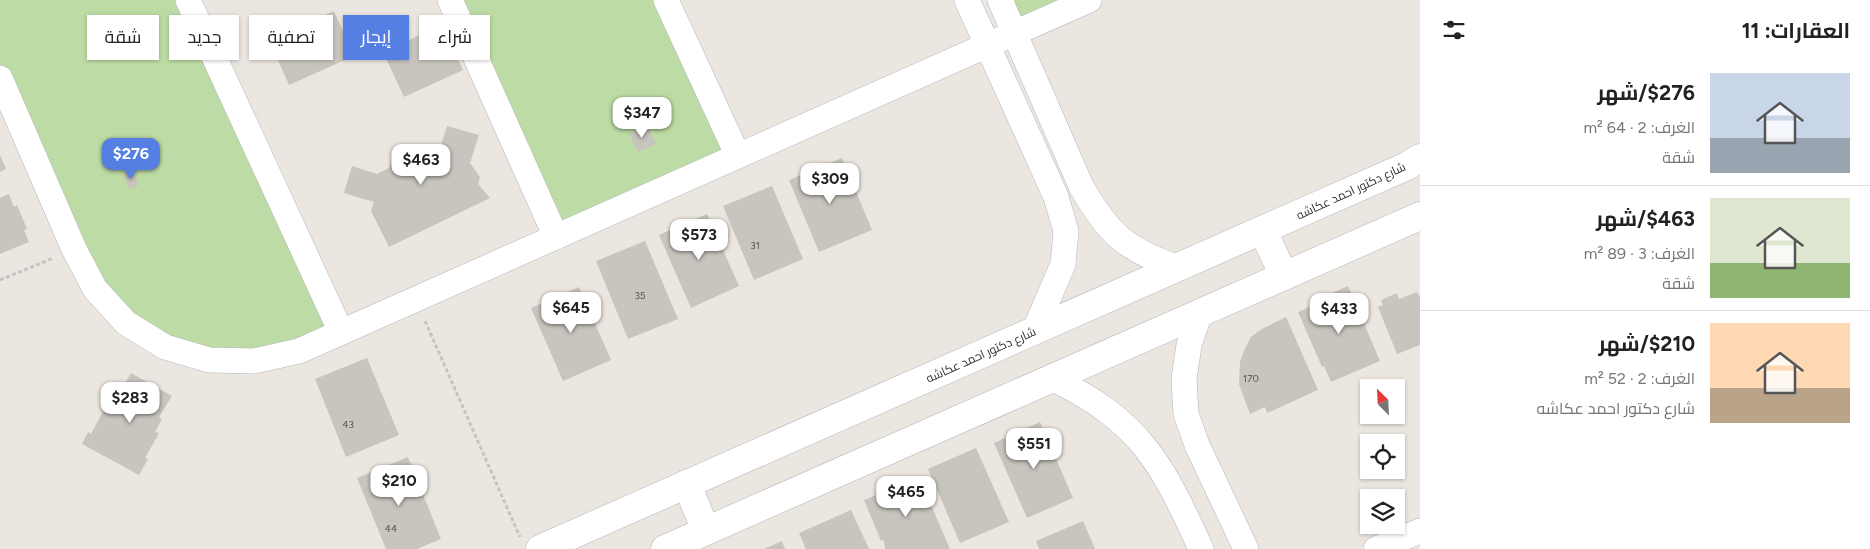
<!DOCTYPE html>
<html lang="ar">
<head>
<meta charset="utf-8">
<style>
	body { margin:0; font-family:Figtree,Cairo,sans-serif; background:#f6f6f6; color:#222; direction:rtl; height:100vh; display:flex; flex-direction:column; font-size:19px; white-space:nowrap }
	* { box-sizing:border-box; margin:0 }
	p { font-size:16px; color:#767676 }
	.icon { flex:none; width:28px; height:28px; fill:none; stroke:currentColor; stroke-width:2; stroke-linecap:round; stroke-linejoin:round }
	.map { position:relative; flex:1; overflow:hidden; direction:ltr }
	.side { display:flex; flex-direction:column; background:#fff; width:450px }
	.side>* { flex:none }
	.top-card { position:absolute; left:15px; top:15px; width:475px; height:45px; direction:rtl; display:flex; gap:10px }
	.needle { width:32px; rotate:336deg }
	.controls { position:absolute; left:1360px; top:379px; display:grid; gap:10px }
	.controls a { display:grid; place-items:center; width:45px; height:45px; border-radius:0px; background:#fff; box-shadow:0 1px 4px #0004; font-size:25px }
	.price { position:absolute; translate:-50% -42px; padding:0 11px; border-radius:10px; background:#fff; color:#222; font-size:16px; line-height:32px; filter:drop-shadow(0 1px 2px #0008) }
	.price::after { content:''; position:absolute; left:50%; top:30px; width:15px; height:11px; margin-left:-8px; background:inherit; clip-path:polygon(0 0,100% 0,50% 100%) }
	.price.selected { background:#567fe4; color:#fff }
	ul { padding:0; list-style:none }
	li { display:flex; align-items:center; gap:15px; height:125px; padding:0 20px }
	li+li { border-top:1px solid #e0e0e0 }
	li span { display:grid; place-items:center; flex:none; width:140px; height:100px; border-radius:0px; color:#555 }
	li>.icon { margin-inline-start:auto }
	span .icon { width:60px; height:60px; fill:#fffc; stroke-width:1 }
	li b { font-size:21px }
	h2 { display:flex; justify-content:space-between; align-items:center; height:60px; padding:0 20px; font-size:21px }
	.chip { padding:0 18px; border-radius:0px; background:#fff; box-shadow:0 1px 4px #0004; font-size:18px; line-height:45px }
	.chip.selected { background:#567fe4; color:#fff }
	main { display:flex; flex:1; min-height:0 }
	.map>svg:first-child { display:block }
	.green { fill:#bddba4 }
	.building { fill:#c8c4be }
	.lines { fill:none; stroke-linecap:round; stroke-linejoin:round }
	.street-casing { stroke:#b4b6be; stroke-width:26 }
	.secondary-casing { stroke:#b4b6be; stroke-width:29 }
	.path { stroke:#c4c4c4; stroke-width:3; stroke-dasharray:4 2.5; stroke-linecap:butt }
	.street { stroke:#fff; stroke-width:25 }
	.secondary { stroke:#fff; stroke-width:28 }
	.labels { text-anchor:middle; stroke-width:4; stroke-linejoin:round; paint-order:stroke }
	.number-label { font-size:10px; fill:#535250 }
	.street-label { font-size:12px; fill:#2c2c2c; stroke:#fff }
</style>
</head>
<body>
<main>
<section class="side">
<h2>العقارات: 11<svg class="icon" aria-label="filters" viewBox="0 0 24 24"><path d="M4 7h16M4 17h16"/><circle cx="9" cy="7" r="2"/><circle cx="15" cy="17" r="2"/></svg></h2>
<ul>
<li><span style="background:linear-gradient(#c9d6e8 65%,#9aa5b1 0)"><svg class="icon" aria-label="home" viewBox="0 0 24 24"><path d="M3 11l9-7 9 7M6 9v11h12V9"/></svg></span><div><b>$276/شهر</b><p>الغرف: 2 · 64 m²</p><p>شقة</p></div></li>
<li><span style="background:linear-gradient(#dfe7d0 65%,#8fb573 0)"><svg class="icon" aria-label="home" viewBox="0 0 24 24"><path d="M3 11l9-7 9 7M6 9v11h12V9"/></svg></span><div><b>$463/شهر</b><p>الغرف: 3 · 89 m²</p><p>شقة</p></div></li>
<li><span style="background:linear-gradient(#ffd9b3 65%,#b9a48a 0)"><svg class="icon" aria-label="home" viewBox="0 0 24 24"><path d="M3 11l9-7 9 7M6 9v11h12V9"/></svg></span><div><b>$210/شهر</b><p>الغرف: 2 · 52 m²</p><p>شارع دكتور احمد عكاشه</p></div></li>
</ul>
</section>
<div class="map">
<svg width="1420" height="549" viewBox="0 0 1420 549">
	<rect width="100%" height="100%" fill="#ece6e0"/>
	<g class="green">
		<polygon points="0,0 188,0 341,332 209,360 95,289 0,78"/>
		<polygon points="450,0 666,0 738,156 556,237"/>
		<polygon points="1000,0 1089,0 1014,33"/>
	</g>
	<g class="building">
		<polygon points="334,11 354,56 289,85 269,40"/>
		<polygon points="442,25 463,70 404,97 383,52"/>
		<polygon points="447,126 479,135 470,163 480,177 478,184 490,198 389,247 371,211 374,202 344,193 352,166 377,174 389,168 395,151 410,144 422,152 441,145"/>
		<polygon points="647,126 656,144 638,152 629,134"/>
		<polygon points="0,155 6,169 0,172"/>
		<polygon points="842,158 872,230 819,252 789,180"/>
		<polygon points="132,171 139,185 130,189 124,175"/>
		<polygon points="772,186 803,259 754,280 723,206"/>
		<polygon points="9,194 14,207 17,205 27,229 24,230 29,242 0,254 0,198"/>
		<polygon points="707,214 739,286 691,308 659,235"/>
		<polygon points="645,241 678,319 628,339 596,261"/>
		<polygon points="1348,286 1380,361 1331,382 1324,366 1322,367 1298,312 1314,305 1312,302"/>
		<polygon points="579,287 611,360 563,381 531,308"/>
		<polygon points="1417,292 1420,297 1420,345 1397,354 1378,307 1383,305 1381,300 1397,293 1399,299"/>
		<polygon points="1286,317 1318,390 1267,413 1265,407 1250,414 1239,384 1240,362 1245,348 1251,337 1260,330"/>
		<polygon points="367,358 399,435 346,457 315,379"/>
		<polygon points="131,373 172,396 159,417 162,419 155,432 159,433 145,458 148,459 139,475 82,444 88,432 91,434 106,406 109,407 117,392 119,394"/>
		<polygon points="1040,422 1073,498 1027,518 994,443"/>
		<polygon points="976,448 1009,522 960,543 928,469"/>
		<polygon points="408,457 441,539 417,549 386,549 357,478"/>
		<polygon points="919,477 950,549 885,549 884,540 881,541 864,500"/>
		<polygon points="851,510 869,549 806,549 799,533"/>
		<polygon points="1083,521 1095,549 1039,549 1036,541"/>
		<polygon points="782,541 785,549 764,549"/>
	</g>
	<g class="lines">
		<defs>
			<g id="street">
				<polyline points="188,0 341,332"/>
				<polyline points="450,0 556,237"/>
				<polyline points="666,0 738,156"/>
				<polyline points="967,0 1056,197 1066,231 1063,264 1034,332"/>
				<path d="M1000,0l81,186c27,48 46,65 99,82"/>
				<polyline points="0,78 74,249 95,289 126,323 165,347 209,360 254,361 299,351 1089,0"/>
				<polyline points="1200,313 1189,345 1184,379 1186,414 1197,445 1246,549"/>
				<path d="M1051,378c89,42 111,85 150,171"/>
				<polyline points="1376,549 1420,531"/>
			</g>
			<g id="secondary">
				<polyline points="1263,231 1284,276"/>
				<polyline points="687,484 706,531"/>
				<polyline points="540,549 1407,166 1420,158"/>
				<polyline points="665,549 1420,216"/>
			</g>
		</defs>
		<use href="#street" class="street-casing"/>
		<use href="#secondary" class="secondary-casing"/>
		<g class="path">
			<polyline points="0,280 53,258"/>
			<polyline points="425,321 520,537"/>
		</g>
		<use href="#street" class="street"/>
		<use href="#secondary" class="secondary"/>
	</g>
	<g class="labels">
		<g class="number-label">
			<text x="755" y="249">31</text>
			<text x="640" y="299">35</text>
			<text x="1251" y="382">170</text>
			<text x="348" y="428">43</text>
			<text x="391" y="532">44</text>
		</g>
		<g class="street-label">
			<text transform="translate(1351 191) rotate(-25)" y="4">شارع دكتور احمد عكاشه</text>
			<text transform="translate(981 355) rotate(-24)" y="4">شارع دكتور احمد عكاشه</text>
		</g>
	</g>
</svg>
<div class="controls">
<a><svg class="needle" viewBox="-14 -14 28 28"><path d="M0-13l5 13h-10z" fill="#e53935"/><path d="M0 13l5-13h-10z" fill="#767676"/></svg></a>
<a><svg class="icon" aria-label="locate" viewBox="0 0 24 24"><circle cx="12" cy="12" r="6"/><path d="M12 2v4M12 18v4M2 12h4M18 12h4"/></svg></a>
<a><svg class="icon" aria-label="layers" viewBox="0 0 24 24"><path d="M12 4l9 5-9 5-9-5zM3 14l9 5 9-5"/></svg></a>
</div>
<b class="price" style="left:642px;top:139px">$347</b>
<b class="price selected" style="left:131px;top:180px">$276</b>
<b class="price" style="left:421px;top:186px">$463</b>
<b class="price" style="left:830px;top:205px">$309</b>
<b class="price" style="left:699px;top:261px">$573</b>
<b class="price" style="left:571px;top:334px">$645</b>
<b class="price" style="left:1339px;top:335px">$433</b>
<b class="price" style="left:130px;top:424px">$283</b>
<b class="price" style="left:1034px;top:470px">$551</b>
<b class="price" style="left:399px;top:507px">$210</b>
<b class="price" style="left:906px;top:518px">$465</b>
<div class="top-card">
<a class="chip">شراء</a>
<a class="chip selected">إيجار</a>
<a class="chip">تصفية</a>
<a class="chip">جديد</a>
<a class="chip">شقة</a>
</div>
</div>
</main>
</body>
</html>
